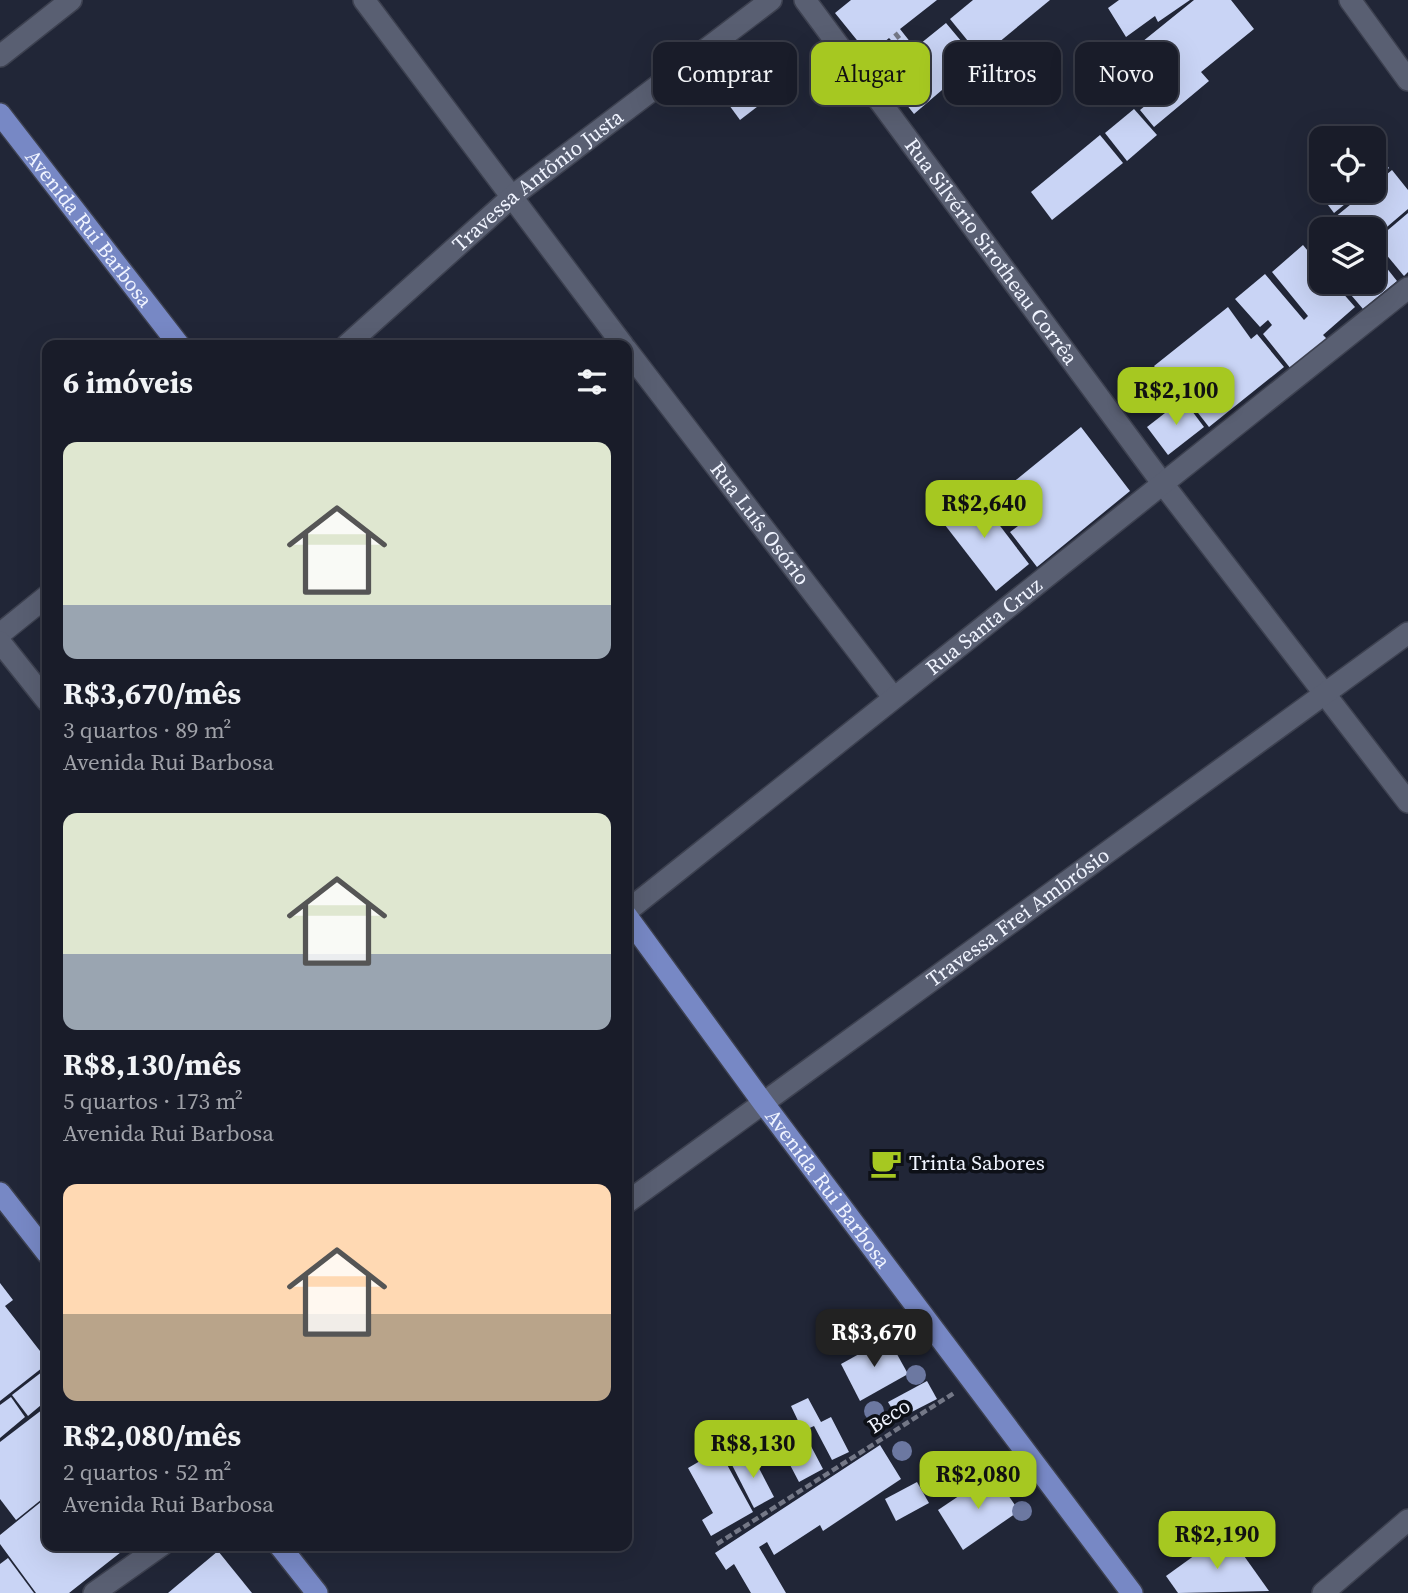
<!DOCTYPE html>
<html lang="pt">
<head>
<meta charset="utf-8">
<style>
	body { margin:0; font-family:"Source Serif 4",serif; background:#222531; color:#f1f3f6; height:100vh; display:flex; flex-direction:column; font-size:26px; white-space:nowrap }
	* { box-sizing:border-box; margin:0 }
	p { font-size:23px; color:#9fa1a8 }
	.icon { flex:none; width:38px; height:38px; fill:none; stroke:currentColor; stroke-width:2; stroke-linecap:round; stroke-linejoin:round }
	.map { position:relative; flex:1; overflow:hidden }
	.sheet { position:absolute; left:42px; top:340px; width:590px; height:1211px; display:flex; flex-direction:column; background:#191c29; border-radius:14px; box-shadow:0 7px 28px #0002,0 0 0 2px #373a46 }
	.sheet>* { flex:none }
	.hud { position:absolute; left:653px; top:42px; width:649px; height:63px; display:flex; gap:14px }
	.fabs { position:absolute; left:1309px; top:126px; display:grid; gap:14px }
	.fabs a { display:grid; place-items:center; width:77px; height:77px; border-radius:14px; background:#191c29; box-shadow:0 7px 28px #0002,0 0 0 2px #373a46; font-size:35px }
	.price { position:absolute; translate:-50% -60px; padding:0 16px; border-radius:14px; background:#a6c821; color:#111; font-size:23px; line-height:46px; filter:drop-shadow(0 2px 4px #0008) }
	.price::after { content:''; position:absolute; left:50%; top:42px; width:21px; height:16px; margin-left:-10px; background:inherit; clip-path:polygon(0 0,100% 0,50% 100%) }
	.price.active { background:#222; color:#fff }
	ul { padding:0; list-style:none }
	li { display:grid; align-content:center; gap:14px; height:371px; padding:0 21px }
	li span { display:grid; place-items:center; height:217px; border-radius:14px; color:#555 }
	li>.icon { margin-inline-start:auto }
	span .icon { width:126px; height:126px; fill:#fffc; stroke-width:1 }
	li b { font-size:30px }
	h2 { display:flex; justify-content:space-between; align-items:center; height:84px; padding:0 21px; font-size:30px }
	.tag { padding:0 24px; border-radius:14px; background:#191c29; box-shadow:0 7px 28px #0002,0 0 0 2px #373a46; font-size:24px; line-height:63px }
	.tag.active { background:#a6c821; color:#111 }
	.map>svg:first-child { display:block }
	.building { fill:#c9d4f5 }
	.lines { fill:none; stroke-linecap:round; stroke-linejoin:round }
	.minor-casing { stroke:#3d4150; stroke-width:24 }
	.major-casing { stroke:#3d4150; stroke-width:24 }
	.path { stroke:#747887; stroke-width:4.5; stroke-dasharray:7 3.5; stroke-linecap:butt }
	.minor { stroke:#595f72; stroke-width:21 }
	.major { stroke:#7788c5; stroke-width:21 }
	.tree { fill:#6c78a1 }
	.labels { text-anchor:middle; stroke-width:7; stroke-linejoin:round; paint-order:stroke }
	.street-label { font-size:21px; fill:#f0f4ff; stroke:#0d1017 }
	.poi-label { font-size:21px; fill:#f0f4ff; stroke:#0d1017; text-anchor:start }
</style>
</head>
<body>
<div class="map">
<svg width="1408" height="1593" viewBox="0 0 1408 1593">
	<rect width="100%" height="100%" fill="#212637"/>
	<g class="building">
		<polygon points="851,0 937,0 900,29 915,48 946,23 977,60 914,114 883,75 905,56 902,52 879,71 872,62 895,44 889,38 869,55 835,13"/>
		<polygon points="973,0 1050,0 981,57 950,19"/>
		<polygon points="1119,0 1190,0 1158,22 1155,16 1126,37 1108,8"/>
		<polygon points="1194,0 1231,0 1254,29 1201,72 1209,81 1154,127 1140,110 1169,86 1137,46"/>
		<polygon points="773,53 793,79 740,120 721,94"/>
		<polygon points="1134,109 1157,135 1127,161 1105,133"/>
		<polygon points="1100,135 1123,163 1052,220 1031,192"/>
		<polygon points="1374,148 1389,168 1374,181"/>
		<polygon points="1392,170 1408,190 1408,209 1374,238 1374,229 1344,229 1334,218 1367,191 1374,191 1374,185"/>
		<polygon points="1321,172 1321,191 1361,191 1334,213 1310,181"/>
		<polygon points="1408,213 1408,272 1404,276 1375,241"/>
		<polygon points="1303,245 1321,267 1321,282 1333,282 1355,307 1323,335 1327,339 1291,369 1263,334 1272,325 1268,320 1260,327 1235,299 1265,274 1304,320 1308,316 1272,272"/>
		<polygon points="1374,252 1397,281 1363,309 1340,282 1374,282"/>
		<polygon points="1228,307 1251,339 1257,334 1284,367 1209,427 1184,395 1179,399 1154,366"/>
		<polygon points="1183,399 1204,427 1168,455 1147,427"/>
		<polygon points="1081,427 1130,491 1037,567 1010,532 1039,510 1031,499 1004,522 989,502"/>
		<polygon points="972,489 1029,564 996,591 938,516"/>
		<polygon points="0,1283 13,1300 5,1306 47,1360 47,1364 0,1401"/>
		<polygon points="888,1338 908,1374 860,1401 841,1364"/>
		<polygon points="47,1368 47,1400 28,1416 12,1395"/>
		<polygon points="927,1381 937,1399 898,1419 888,1402"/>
		<polygon points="11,1397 25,1417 0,1438 0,1405"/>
		<polygon points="808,1398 821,1422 831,1417 849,1452 832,1460 814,1426 803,1431 823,1469 799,1482 777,1440 801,1427 791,1406"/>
		<polygon points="47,1406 47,1495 16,1520 0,1499 0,1442"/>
		<polygon points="880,1445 901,1479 823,1531 820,1525 774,1555 767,1542 759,1547 786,1593 751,1593 734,1564 726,1570 715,1553"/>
		<polygon points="719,1450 753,1512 711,1536 702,1520 713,1513 688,1468"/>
		<polygon points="751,1453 774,1497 754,1508 731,1463"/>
		<polygon points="993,1473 1019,1511 963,1550 938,1510"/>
		<polygon points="917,1482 929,1503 896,1521 885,1499"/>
		<polygon points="47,1497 47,1545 130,1545 69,1593 36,1593 0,1544 0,1535"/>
		<polygon points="1227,1532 1269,1591 1178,1593 1166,1576"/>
		<polygon points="218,1551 252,1593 168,1593"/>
		<polygon points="8,1558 34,1593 0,1593 0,1564"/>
	</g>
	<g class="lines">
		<defs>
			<g id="minor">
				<polyline points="364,0 623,345"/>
				<path id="s1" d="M805,0l358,484 245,318"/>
				<polyline points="1350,0 1408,80"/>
				<polyline points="0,56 71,0"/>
				<path id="s2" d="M347,345l167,-150 257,-195"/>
				<path id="s3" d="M626,349l267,348"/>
				<polyline points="0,634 47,596"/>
				<polyline points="0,642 47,701"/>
				<path id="s4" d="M626,912l782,-624"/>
				<path id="s5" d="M626,1203l782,-570"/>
				<polyline points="94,1593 162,1545"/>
				<polyline points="1323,1593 1408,1520"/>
			</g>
			<g id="major">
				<path id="s6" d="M0,114l179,231"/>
				<path id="s7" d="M626,915l138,189 368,489"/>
				<polyline points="0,1193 47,1253"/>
				<polyline points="279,1545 317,1593"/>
			</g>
		</defs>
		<use href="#minor" class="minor-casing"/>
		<use href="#major" class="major-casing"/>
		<g class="path">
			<polyline points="895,33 910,52"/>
			<polyline points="880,63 904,44"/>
			<polyline points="717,1544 954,1393"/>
		</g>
		<use href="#minor" class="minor"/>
		<use href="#major" class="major"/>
	</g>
	<g class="tree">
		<circle cx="916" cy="1375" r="10"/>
		<circle cx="874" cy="1411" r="10"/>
		<circle cx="902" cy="1451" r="10"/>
		<circle cx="1022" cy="1511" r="10"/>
	</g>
	<defs>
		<symbol id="cafe-bare" viewBox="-9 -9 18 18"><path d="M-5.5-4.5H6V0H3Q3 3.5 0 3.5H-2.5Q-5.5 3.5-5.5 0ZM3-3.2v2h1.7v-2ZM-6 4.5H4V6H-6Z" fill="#a6c821" stroke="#0d1017" stroke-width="2.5" paint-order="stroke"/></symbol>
	</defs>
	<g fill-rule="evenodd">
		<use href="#cafe-bare" x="864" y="1141" width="44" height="44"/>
	</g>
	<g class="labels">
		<g class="street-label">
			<text dy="7" stroke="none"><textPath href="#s2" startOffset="252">Travessa Antônio Justa</textPath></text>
			<text dy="7" stroke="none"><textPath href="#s6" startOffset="145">Avenida Rui Barbosa</textPath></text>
			<text dy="7" stroke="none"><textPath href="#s1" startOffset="313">Rua Silvério Sirotheau Corrêa</textPath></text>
			<text dy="7" stroke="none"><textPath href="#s3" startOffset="220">Rua Luís Osório</textPath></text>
			<text dy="7" stroke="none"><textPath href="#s4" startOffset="458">Rua Santa Cruz</textPath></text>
			<text dy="7" stroke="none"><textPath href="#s5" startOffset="485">Travessa Frei Ambrósio</textPath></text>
			<text dy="7" stroke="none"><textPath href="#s7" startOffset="340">Avenida Rui Barbosa</textPath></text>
			<text transform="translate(889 1416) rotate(-33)" y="7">Beco</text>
		</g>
		<g class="poi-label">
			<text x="909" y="1170">Trinta Sabores</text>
		</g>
	</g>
</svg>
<div class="fabs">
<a><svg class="icon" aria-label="locate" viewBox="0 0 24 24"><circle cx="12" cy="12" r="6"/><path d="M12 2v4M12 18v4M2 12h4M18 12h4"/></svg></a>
<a><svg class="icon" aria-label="layers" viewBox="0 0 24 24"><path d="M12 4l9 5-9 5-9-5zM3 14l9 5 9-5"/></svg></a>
</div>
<b class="price" style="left:1176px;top:427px">R$2,100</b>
<b class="price" style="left:984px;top:540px">R$2,640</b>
<b class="price active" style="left:874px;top:1369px">R$3,670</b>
<b class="price" style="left:753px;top:1480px">R$8,130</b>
<b class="price" style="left:978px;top:1511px">R$2,080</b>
<b class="price" style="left:1217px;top:1571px">R$2,190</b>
<div class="hud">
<a class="tag">Comprar</a>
<a class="tag active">Alugar</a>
<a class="tag">Filtros</a>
<a class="tag">Novo</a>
</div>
<section class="sheet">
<h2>6 imóveis<svg class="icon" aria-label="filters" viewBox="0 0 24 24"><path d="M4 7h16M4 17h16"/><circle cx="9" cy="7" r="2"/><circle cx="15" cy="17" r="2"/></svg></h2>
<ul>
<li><span style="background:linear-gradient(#dfe7d0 75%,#9aa5b1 0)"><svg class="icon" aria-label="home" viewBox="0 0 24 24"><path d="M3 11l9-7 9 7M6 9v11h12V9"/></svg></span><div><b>R$3,670/mês</b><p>3 quartos · 89 m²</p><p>Avenida Rui Barbosa</p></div></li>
<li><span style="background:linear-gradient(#dfe7d0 65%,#9aa5b1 0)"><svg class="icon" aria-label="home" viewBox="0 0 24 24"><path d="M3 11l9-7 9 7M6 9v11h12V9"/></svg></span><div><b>R$8,130/mês</b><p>5 quartos · 173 m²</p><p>Avenida Rui Barbosa</p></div></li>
<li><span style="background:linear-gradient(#ffd9b3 60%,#b9a48a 0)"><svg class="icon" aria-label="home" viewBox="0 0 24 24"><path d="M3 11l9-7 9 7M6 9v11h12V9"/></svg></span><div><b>R$2,080/mês</b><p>2 quartos · 52 m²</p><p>Avenida Rui Barbosa</p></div></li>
</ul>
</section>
</div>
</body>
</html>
